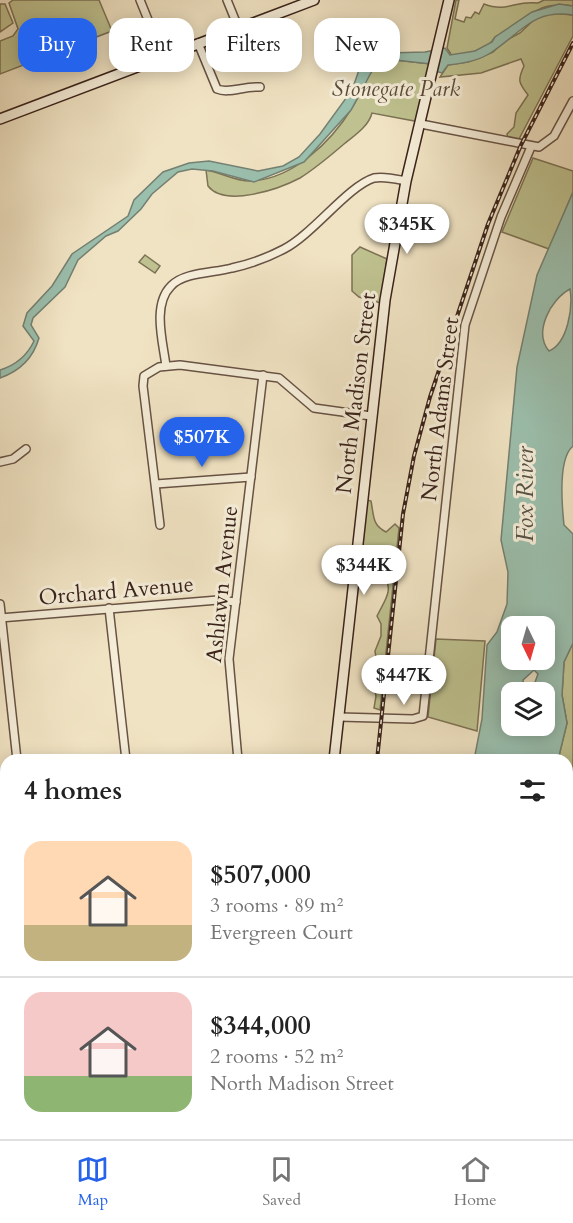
<!DOCTYPE html>
<html lang="en">
<head>
<meta charset="utf-8">
<style>
	body { margin:0; font-family:Cardo,serif; background:#f2f2f2; color:#222; height:100vh; display:flex; flex-direction:column; font-size:22px; white-space:nowrap }
	* { box-sizing:border-box; margin:0 }
	p { font-size:20px; color:#767676 }
	.icon { flex:none; width:33px; height:33px; fill:none; stroke:currentColor; stroke-width:2; stroke-linecap:round; stroke-linejoin:round }
	.map { position:relative; flex:1; overflow:hidden }
	.panel { position:absolute; left:0px; top:754px; width:573px; height:386px; display:flex; flex-direction:column; background:#fff; border-radius:18px 18px 0 0; box-shadow:0 3px 15px #0003 }
	.panel>* { flex:none }
	.hud { position:absolute; left:18px; top:18px; width:537px; height:54px; display:flex; gap:12px }
	.needle { width:39px; rotate:175deg }
	.controls { position:absolute; left:501px; top:616px; display:grid; gap:12px }
	.controls a { display:grid; place-items:center; width:54px; height:54px; border-radius:12px; background:#fff; box-shadow:0 3px 15px #0003; font-size:30px }
	.price { position:absolute; translate:-50% -51px; padding:0 14px; border-radius:21px; background:#fff; color:#222; font-size:20px; line-height:39px; filter:drop-shadow(0 2px 3px #0008) }
	.price::after { content:''; position:absolute; left:50%; top:36px; width:18px; height:14px; margin-left:-9px; background:inherit; clip-path:polygon(0 0,100% 0,50% 100%) }
	.price.active { background:#2563eb; color:#fff }
	ul { padding:0; list-style:none }
	li { display:flex; align-items:center; gap:18px; height:150px; padding:0 24px }
	li+li { border-top:2px solid #e0e0e0 }
	li span { display:grid; place-items:center; flex:none; width:168px; height:120px; border-radius:18px; color:#555 }
	li>.icon { margin-inline-start:auto }
	span .icon { width:72px; height:72px; fill:#fffc; stroke-width:1 }
	li b { font-size:26px }
	h2 { display:flex; justify-content:space-between; align-items:center; height:72px; padding:0 24px; font-size:26px }
	.tag { padding:0 21px; border-radius:18px; background:#fff; box-shadow:0 3px 15px #0003; font-size:21px; line-height:54px }
	.tag.active { background:#2563eb; color:#fff }
	.tabs { display:flex; justify-content:space-around; align-items:center; height:84px; border-top:2px solid #e0e0e0; background:#fff; font-size:16px; color:#767676 }
	.tabs a { display:grid; justify-items:center; gap:3px }
	.tabs .active { color:#2563eb }
	.map>svg:first-child { display:block }
	.green { fill:#bfc290; stroke:#7c7255; stroke-width:1.5 }
	.water { fill:#9bbfad; stroke:#748072; stroke-width:1.5; fill-rule:evenodd }
	.lines { fill:none; stroke-linecap:round; stroke-linejoin:round }
	.street-casing { stroke:#675244; stroke-width:10 }
	.secondary-casing { stroke:#39221a; stroke-width:12 }
	.street { stroke:#f5edd8; stroke-width:7 }
	.secondary { stroke:#f5edd8; stroke-width:9 }
	.rail-casing { stroke:#39221a; stroke-width:4 }
	.rail { stroke:#f5edd8; stroke-width:1.5; stroke-dasharray:4.5; stroke-linecap:butt }
	.labels { text-anchor:middle; stroke-width:6; stroke-linejoin:round; paint-order:stroke }
	.park-label { font-size:22px; font-style:italic; fill:#5a4a38; stroke:#f5edd8 }
	.street-label { font-size:22px; fill:#39221a; stroke:#f5edd8 }
	.water-label { font-size:24px; font-style:italic; fill:#565146; stroke:#f5edd8 }
</style>
</head>
<body>
<div class="map">
<svg width="573" height="1139" viewBox="0 0 573 1139">
	<rect width="100%" height="100%" fill="#f0e3c3"/>
	<filter id="stains"><feTurbulence type="fractalNoise" baseFrequency=".00333" numOctaves="4"/><feColorMatrix values="0 0 0 0 .2 0 0 0 0 .09 0 0 0 0 .02 0 0 0 .5 -.17"/></filter>
	<radialGradient id="worn" r=".72"><stop offset=".6" stop-color="#630" stop-opacity="0"/><stop offset="1" stop-color="#630" stop-opacity=".3"/></radialGradient>
	<g class="green">
		<polygon points="13,0 99,0 112,31 0,74 0,41 13,36 18,29 9,3"/>
		<path d="M456,0h3l-4,19 9,3 2,-5 5,1 4,-6 4,2 5,-10c24,9 30,-4 54,-1l6,-3h29v6c-43,-6 -46,18 -78,31 -7,13 -30,18 -43,19l-5,-8z"/>
		<polygon points="0,4 5,4 13,23 0,32"/>
		<path d="M552,13l21,2v21l-54,103 -11,-1 -1,-4 7,-7 2,-14 12,-18c-9,-12 -11,-14 -4,-29l-3,-7 -40,14 -41,4 8,-12 20,-3 25,-10 10,-10 17,-9 17,-16z"/>
		<path d="M395,60l36,4 -11,58 -48,-9c-3,13 -18,23 -28,31 -14,12 -28,24 -44,34 -21,11 -75,30 -92,8l-2,-16c14,2 31,12 45,11 42,-2 80,-39 101,-73 14,-21 13,-44 43,-48z"/>
		<polygon points="533,158 573,171 573,192 549,249 502,232"/>
		<polygon points="360,247 387,259 381,303 359,297 352,291 352,255"/>
		<polygon points="145,255 160,266 155,273 139,262"/>
		<path d="M367,500l4,1c3,15 1,24 15,31l9,-8 4,4 -19,182 -6,-2 2,-12 -4,-19 5,-13 -2,-13 6,-15v-12l-4,-8c7,-15 18,-26 6,-41l-21,-5 -1,-6z"/>
		<polygon points="436,639 485,641 477,731 428,717"/>
		<polygon points="573,643 573,876 567,876 567,760 558,760 567,723 562,695 564,662"/>
		<polygon points="425,756 464,756 463,760 425,760"/>
		<polygon points="6,1091 6,1130 0,1127 0,1092"/>
		<polygon points="567,1095 573,1095 573,1132 567,1130"/>
		<polygon points="316,1134 352,1134 352,1139 317,1139"/>
		<polygon points="359,1134 406,1134 407,1139 359,1139"/>
		<polygon points="506,1134 539,1134 535,1139 508,1139"/>
	</g>
	<g class="water">
		<path d="M559,4l14,2v9c-40,-6 -51,17 -81,37 -13,9 -28,11 -44,13l-6,8 -7,-2 -4,-7 -36,-4 -22,9 -22,41 -47,52 -50,20 -41,-11 -21,-2 -14,3 -26,22 -11,15 -23,22 -12,5 -28,24 -13,27 -32,31 -2,7 8,13c-6,21 -19,33 -39,40v-8c16,-5 27,-14 34,-29l-11,-15 4,-13 25,-27 20,-32 56,-38 6,-16 29,-28 26,-9 20,-2 49,10 25,-5 16,-9 21,-23 32,-44 7,-20 28,-17 38,-1 20,-4 5,7 25,-4 17,-9 3,-5 37,-25z"/>
		<path d="M573,192v254c-15,12 -11,60 -9,79l9,9v109l-9,19 -2,33 5,28 -9,37h-84l8,-41 5,-74 10,-13 10,-28 1,-32 -7,-32 16,-173 20,-92zM570,289c3,18 -2,54 -21,62 -16,-19 2,-52 21,-62zM512,627h32v33h-32zM534,670l4,4 -7,19h13v33h-32v-33h13l-2,-13z"/>
		<path d="M573,787v56l-6,-1c0,-17 0,-40 6,-55z"/>
		<polygon points="285,1134 316,1134 317,1139 286,1139"/>
		<polygon points="429,1134 506,1134 508,1139 430,1139"/>
	</g>
	<g class="lines">
		<defs>
			<g id="street">
				<polyline points="140,0 163,57"/>
				<polyline points="227,0 238,27"/>
				<path d="M198,43l19,46c12,5 26,-3 43,-2"/>
				<polyline points="421,124 539,147 554,136 573,101"/>
				<path d="M166,366c-3,-24 -14,-61 5,-80 13,-14 43,-13 61,-18 18,-4 35,-10 52,-19 29,-15 64,-63 90,-71 10,-2 22,1 32,3"/>
				<polyline points="0,462 13,459 26,449"/>
				<polyline points="156,484 251,477"/>
				<polyline points="160,525 143,386 144,376 159,367 180,365 279,378 314,408 371,416"/>
				<polyline points="0,604 17,760"/>
				<polyline points="109,608 126,760"/>
				<polyline points="0,618 218,600 236,602"/>
				<polyline points="339,717 413,719 423,716 465,325 501,217 531,147"/>
				<polyline points="238,760 229,659 263,375"/>
				<polyline points="0,823 6,822"/>
				<polyline points="0,828 6,870"/>
				<polyline points="0,1052 6,1050"/>
				<polyline points="67,1134 68,1139"/>
				<polyline points="232,1139 232,1134"/>
			</g>
			<g id="secondary">
				<polyline points="0,119 314,0"/>
				<polyline points="334,760 385,300 406,181 449,0"/>
				<polyline points="410,1134 411,1139"/>
			</g>
		</defs>
		<use href="#street" class="street-casing"/>
		<use href="#secondary" class="secondary-casing"/>
		<use href="#street" class="street"/>
		<use href="#secondary" class="secondary"/>
		<defs>
			<g id="rail">
				<polyline points="377,760 403,514 414,456 430,397 488,224 521,145 573,43"/>
				<polyline points="355,1134 356,1139"/>
			</g>
		</defs>
		<use href="#rail" class="rail-casing"/>
		<use href="#rail" class="rail"/>
	</g>
	<g class="labels">
		<g class="park-label">
			<text x="396" y="96">Stonegate Park</text>
		</g>
		<g class="street-label">
			<text transform="translate(355 393) rotate(-83)" y="8">North Madison Street</text>
			<text transform="translate(439 409) rotate(-83)" y="8">North Adams Street</text>
			<text transform="translate(221 584) rotate(-84)" y="8">Ashlawn Avenue</text>
			<text transform="translate(116 590) rotate(-5)" y="8">Orchard Avenue</text>
		</g>
		<g class="water-label">
			<text transform="translate(525 494) rotate(-90)" y="8">Fox River</text>
		</g>
	</g>
	<rect width="100%" height="100%" filter="url(#stains)"/>
	<rect width="100%" height="100%" fill="url(#worn)"/>
</svg>
<div class="controls">
<a><svg class="needle" viewBox="-14 -14 28 28"><path d="M0-13l5 13h-10z" fill="#e53935"/><path d="M0 13l5-13h-10z" fill="#767676"/></svg></a>
<a><svg class="icon" aria-label="layers" viewBox="0 0 24 24"><path d="M12 4l9 5-9 5-9-5zM3 14l9 5 9-5"/></svg></a>
</div>
<b class="price" style="left:407px;top:255px">$345K</b>
<b class="price active" style="left:202px;top:468px">$507K</b>
<b class="price" style="left:364px;top:596px">$344K</b>
<b class="price" style="left:404px;top:706px">$447K</b>
<div class="hud">
<a class="tag active">Buy</a>
<a class="tag">Rent</a>
<a class="tag">Filters</a>
<a class="tag">New</a>
</div>
<section class="panel">
<h2>4 homes<svg class="icon" aria-label="filters" viewBox="0 0 24 24"><path d="M4 7h16M4 17h16"/><circle cx="9" cy="7" r="2"/><circle cx="15" cy="17" r="2"/></svg></h2>
<ul>
<li><span style="background:linear-gradient(#ffd9b3 70%,#c2b280 0)"><svg class="icon" aria-label="home" viewBox="0 0 24 24"><path d="M3 11l9-7 9 7M6 9v11h12V9"/></svg></span><div><b>$507,000</b><p>3 rooms · 89 m²</p><p>Evergreen Court</p></div></li>
<li><span style="background:linear-gradient(#f6c9c9 70%,#8fb573 0)"><svg class="icon" aria-label="home" viewBox="0 0 24 24"><path d="M3 11l9-7 9 7M6 9v11h12V9"/></svg></span><div><b>$344,000</b><p>2 rooms · 52 m²</p><p>North Madison Street</p></div></li>
</ul>
</section>
</div>
<nav class="tabs">
<a class="active"><svg class="icon" aria-label="map" viewBox="0 0 24 24"><path d="M3 6l6-2 6 2 6-2v14l-6 2-6-2-6 2zM9 4v14M15 6v14"/></svg>Map</a>
<a><svg class="icon" aria-label="saved" viewBox="0 0 24 24"><path d="M7 4h10v16l-5-4-5 4z"/></svg>Saved</a>
<a><svg class="icon" aria-label="home" viewBox="0 0 24 24"><path d="M3 11l9-7 9 7M6 9v11h12V9"/></svg>Home</a>
</nav>
</body>
</html>
